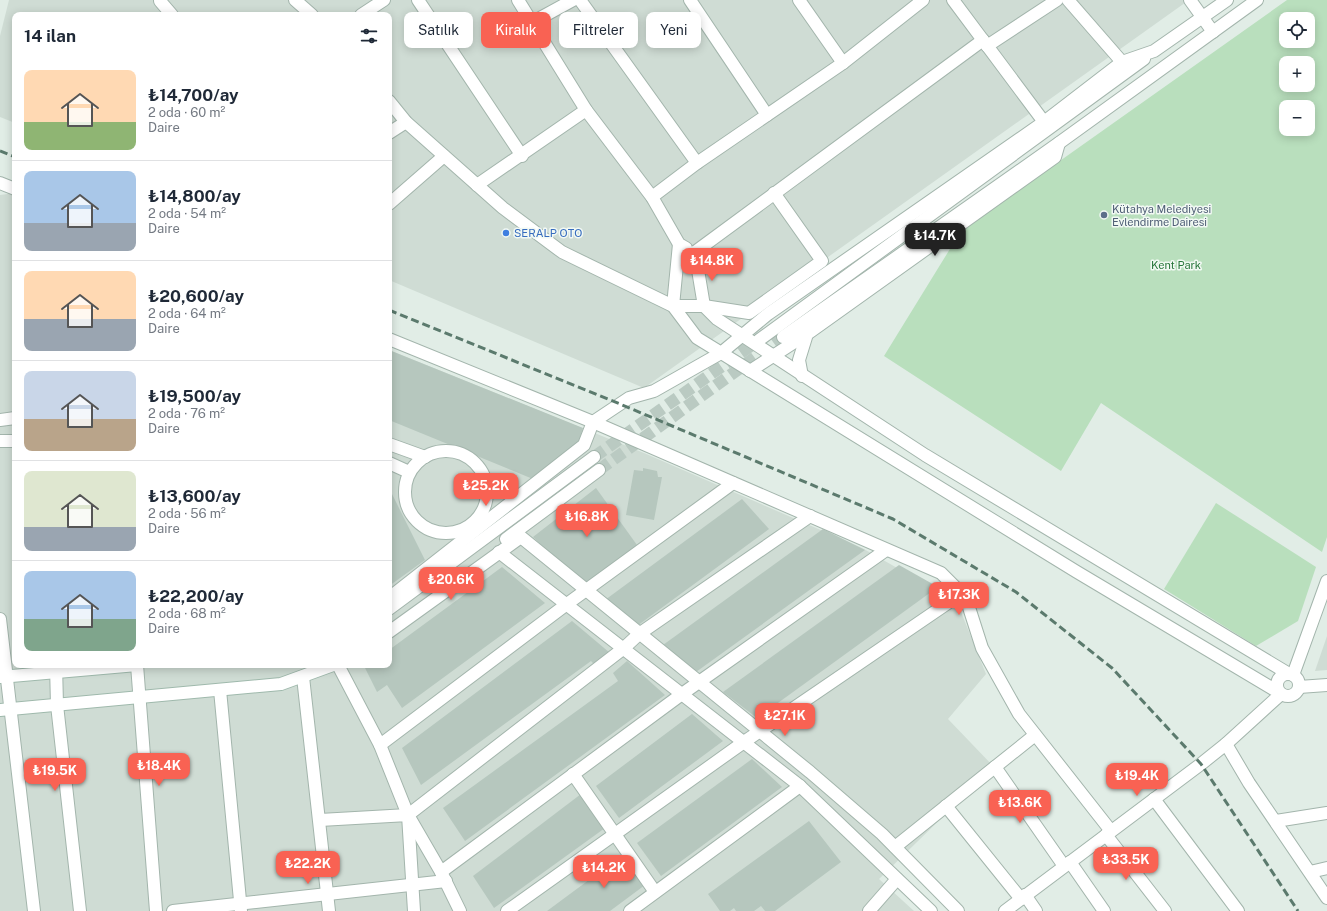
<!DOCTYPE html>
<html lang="tr">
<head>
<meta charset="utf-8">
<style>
	body { margin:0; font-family:"Public Sans",sans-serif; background:#f2f2f3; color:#1f2937; height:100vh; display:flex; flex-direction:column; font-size:15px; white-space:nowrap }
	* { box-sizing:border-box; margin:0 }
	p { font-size:13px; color:#747a83 }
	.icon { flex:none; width:22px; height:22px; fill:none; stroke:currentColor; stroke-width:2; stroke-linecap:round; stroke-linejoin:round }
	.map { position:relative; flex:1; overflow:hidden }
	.side { position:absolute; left:12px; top:12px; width:380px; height:656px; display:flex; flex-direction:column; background:#fff; border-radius:8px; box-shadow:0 2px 10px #0003 }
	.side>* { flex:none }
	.banner { position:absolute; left:404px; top:12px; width:380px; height:36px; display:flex; gap:8px }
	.tools { position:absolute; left:1279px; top:12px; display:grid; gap:8px }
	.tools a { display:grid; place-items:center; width:36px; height:36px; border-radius:8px; background:#fff; box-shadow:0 2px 10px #0003; font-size:20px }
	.price { position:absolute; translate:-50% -34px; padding:0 9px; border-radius:8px; background:#f96253; color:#fff; font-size:13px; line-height:26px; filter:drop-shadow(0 1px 2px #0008) }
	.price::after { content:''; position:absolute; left:50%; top:24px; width:12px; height:9px; margin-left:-6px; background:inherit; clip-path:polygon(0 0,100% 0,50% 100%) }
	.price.current { background:#222; color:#fff }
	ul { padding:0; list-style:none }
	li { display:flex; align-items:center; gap:12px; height:100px; padding:0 12px }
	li+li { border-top:1px solid #e0e1e3 }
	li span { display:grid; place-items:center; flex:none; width:112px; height:80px; border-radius:8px; color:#555 }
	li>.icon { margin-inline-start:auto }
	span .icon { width:48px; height:48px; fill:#fffc; stroke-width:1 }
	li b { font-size:17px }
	h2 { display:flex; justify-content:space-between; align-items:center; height:48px; padding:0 12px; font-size:17px }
	.chip { padding:0 14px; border-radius:8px; background:#fff; box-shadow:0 2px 10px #0003; font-size:14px; line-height:36px }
	.chip.current { background:#f96253; color:#fff }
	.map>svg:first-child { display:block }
	.built { fill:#cfdcd4 }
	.green { fill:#b9dfbd; fill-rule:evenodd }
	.building { fill:#b6c7be }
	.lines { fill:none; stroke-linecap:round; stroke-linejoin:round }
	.street-tunnel { stroke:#bacac2; stroke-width:12; stroke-dasharray:12 6; stroke-linecap:butt }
	.street-casing { stroke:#a3b5ac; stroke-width:14 }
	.secondary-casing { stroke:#9fb9ac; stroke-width:14 }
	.street { stroke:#fff; stroke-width:12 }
	.secondary { stroke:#fff; stroke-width:12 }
	.rail { stroke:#5b7a6d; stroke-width:3; stroke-dasharray:8 4; stroke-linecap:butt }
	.service-dot { fill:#5c6f8a; stroke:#f2f9f4; stroke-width:1.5 }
	.shop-dot { fill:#3f7fe0; stroke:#f2f9f4; stroke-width:1.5 }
	.labels { text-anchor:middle; stroke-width:3; stroke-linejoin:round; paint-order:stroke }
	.service-label { font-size:11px; fill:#4e5e75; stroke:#f2f9f4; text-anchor:start }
	.shop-label { font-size:11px; fill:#366cbe; stroke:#f2f9f4; text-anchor:start }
	.park-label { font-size:11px; fill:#28773b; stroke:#f2f9f4 }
</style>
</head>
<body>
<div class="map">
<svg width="1327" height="911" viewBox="0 0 1327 911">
	<rect width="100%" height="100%" fill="#e1ede6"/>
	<g class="built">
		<polygon points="9,0 1189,0 644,388 389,280 389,15 15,15 15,123 0,117 0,36"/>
		<polygon points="15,193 15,665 389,665 389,350 644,453 862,548 957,602 986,674 948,719 994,767 879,879 914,911 0,911 0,195"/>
		<polygon points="1327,636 1327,670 1315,671"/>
	</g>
	<g class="green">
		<path d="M1287,0h40v537l-5,15 -221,-149 -40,68 -177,-115 77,-125zM1286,19h22v22h-22zM1286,63h22v22h-22zM1286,107h22v22h-22z"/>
		<polygon points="1216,503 1316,567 1298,621 1256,646 1164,589"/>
	</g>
	<g class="building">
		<polygon points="417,16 425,27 413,35 404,23"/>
		<polygon points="389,350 583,428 578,444 533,479 389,420"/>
		<polygon points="643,468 657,471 658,477 662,477 654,520 626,515 634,470 643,471"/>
		<polygon points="389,488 425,560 389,586"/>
		<polygon points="596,488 637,545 584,585 533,537"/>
		<polygon points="742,499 769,529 637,626 605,600"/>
		<polygon points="823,529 865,550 696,672 663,645"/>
		<polygon points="899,565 938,587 757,718 723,692"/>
		<polygon points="502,567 545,603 402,708 387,685 377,692 365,668 369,665 389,665 389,650"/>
		<polygon points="572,621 610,653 594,664 591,661 421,785 402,748"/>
		<polygon points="627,661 665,695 465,841 443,808 618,681 613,673"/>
		<polygon points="692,714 723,741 619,818 596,786"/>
		<polygon points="752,759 782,787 661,876 637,843"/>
		<polygon points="581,794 605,828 494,908 473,876"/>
		<polygon points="809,821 841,862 775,911 765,911 761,906 754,911 736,911 734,908 730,911 720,911 708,894"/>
		<polygon points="624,854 645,885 610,911 547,911"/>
	</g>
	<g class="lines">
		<g class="street-tunnel">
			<polyline points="594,457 759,340"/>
			<polyline points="599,470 783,337"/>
		</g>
		<defs>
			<g id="street">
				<polyline points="161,0 160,1 172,15"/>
				<polyline points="295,0 312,15"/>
				<polyline points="418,0 522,156"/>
				<polyline points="518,0 586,110 652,197 679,244 686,248"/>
				<polyline points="580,0 697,163"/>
				<polyline points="690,0 767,115"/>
				<polyline points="799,0 843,63"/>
				<polyline points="953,0 1044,122"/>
				<polyline points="1068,0 1122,62"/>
				<polyline points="1190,0 1213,32"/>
				<polyline points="361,15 384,0"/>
				<polyline points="531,23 573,0"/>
				<polyline points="987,46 1057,0"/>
				<polyline points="389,101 406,122 503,208 562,252 673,306 697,338 1077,572 1280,693"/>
				<polyline points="389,133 406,122"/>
				<polyline points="0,183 15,189"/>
				<polyline points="477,185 586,110"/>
				<polyline points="652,197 697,163 843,63 923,0"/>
				<polyline points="389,204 444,156"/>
				<polyline points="679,244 673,306 704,306 749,313 822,261 774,193"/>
				<polyline points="695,252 704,306 717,319 925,455 1289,674"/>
				<polyline points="695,252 983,40"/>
				<polyline points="783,337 1059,143 1257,0"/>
				<polyline points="389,339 593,422 941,573 966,598 982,648 1019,714 1111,831"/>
				<polyline points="759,340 1144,59"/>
				<polyline points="750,371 807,334"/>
				<polyline points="802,376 799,360 807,334 1055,157 1059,143"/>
				<polyline points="0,420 15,418"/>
				<polyline points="0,441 15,441"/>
				<polyline points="389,444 425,457"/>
				<circle cx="446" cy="492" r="41"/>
				<polyline points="389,463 409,472"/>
				<polyline points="506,539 599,470"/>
				<polyline points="499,552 800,786 931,911"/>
				<polyline points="389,598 584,445 593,422 629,398 654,391 721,353 768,314 1044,122 1122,62 1154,51 1227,0"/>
				<polyline points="389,609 594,457"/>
				<polyline points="0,619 34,911"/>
				<polyline points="389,632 521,537 810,772 882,834 958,911"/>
				<polyline points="56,665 57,705 80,911"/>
				<polyline points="137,665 156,911"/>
				<polyline points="338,665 380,745 408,815 441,872 460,911"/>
				<circle cx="1288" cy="685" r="11"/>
				<polyline points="1293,675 1327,581"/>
				<polyline points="303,677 329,911"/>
				<polyline points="1299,687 1327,685"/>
				<polyline points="220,690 241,911"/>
				<polyline points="1226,744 1249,783 1327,898"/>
				<polyline points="380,745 567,604 733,483"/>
				<polyline points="995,767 1064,866"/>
				<polyline points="573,774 655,892"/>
				<polyline points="1154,799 1238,911"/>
				<polyline points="946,806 1021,899"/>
				<polyline points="408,815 624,648 639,634 810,516"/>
				<polyline points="320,820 408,815 414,911"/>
				<polyline points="1276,821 1327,813"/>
				<polyline points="1106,835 1165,911"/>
				<polyline points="895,847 1035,735"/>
				<polyline points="1070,862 1104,911"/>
				<polyline points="441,872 682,694 886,550"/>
				<polyline points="1310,872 1327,868"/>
				<polyline points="1025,895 1036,911"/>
				<polyline points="173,911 446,881"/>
				<polyline points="507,911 744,742 961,594"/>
				<polyline points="630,911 800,786"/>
				<polyline points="869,911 897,879"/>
				<polyline points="1005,911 1201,764 1226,744 1281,694"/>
			</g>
			<g id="secondary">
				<polyline points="0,677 137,665"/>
				<polyline points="0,710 281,684 333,665"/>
			</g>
		</defs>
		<use href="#street" class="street-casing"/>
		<use href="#secondary" class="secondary-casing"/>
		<use href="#street" class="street"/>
		<use href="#secondary" class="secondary"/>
		<g class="rail">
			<polyline points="0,151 15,157"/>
			<polyline points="389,310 620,404 893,519 1016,592 1112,668 1201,764 1298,911"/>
		</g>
	</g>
	<circle class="service-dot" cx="1104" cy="215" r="4"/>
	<circle class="shop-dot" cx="506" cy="233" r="4"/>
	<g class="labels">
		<g class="service-label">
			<text x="1112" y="213">Kütahya Melediyesi<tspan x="1112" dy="13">Evlendirme Dairesi</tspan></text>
		</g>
		<g class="shop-label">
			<text x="514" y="237">SERALP OTO</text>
		</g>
		<g class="park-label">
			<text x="1176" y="269">Kent Park</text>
		</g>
	</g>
</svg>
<div class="tools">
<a><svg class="icon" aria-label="locate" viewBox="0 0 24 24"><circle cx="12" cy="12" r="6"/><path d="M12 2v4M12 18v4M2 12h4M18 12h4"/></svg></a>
<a>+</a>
<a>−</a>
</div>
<b class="price current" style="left:935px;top:257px">₺14.7K</b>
<b class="price" style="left:712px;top:282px">₺14.8K</b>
<b class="price" style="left:486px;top:507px">₺25.2K</b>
<b class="price" style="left:587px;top:538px">₺16.8K</b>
<b class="price" style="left:451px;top:601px">₺20.6K</b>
<b class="price" style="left:959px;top:616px">₺17.3K</b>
<b class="price" style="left:785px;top:737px">₺27.1K</b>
<b class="price" style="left:159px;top:787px">₺18.4K</b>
<b class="price" style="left:55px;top:792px">₺19.5K</b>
<b class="price" style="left:1137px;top:797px">₺19.4K</b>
<b class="price" style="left:1020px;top:824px">₺13.6K</b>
<b class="price" style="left:1126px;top:881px">₺33.5K</b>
<b class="price" style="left:308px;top:885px">₺22.2K</b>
<b class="price" style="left:604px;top:889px">₺14.2K</b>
<div class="banner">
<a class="chip">Satılık</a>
<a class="chip current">Kiralık</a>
<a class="chip">Filtreler</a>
<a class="chip">Yeni</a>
</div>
<section class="side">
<h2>14 ilan<svg class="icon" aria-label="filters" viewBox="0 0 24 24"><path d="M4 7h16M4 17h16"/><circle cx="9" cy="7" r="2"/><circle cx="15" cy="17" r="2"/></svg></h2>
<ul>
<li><span style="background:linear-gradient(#ffd9b3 65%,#8fb573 0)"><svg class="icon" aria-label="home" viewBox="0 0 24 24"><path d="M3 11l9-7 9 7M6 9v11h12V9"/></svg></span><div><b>₺14,700/ay</b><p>2 oda · 60 m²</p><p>Daire</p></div></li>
<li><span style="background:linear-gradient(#a9c7e8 65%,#9aa5b1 0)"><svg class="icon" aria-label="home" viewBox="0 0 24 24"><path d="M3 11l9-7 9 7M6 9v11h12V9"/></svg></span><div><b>₺14,800/ay</b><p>2 oda · 54 m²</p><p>Daire</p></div></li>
<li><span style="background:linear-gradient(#ffd9b3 60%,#9aa5b1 0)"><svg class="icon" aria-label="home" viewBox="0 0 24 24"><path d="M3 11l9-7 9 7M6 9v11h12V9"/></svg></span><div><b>₺20,600/ay</b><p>2 oda · 64 m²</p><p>Daire</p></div></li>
<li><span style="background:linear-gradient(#c9d6e8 60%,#b9a48a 0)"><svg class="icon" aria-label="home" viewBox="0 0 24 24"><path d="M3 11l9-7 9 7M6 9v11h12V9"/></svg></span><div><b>₺19,500/ay</b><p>2 oda · 76 m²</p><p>Daire</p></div></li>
<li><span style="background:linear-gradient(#dfe7d0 70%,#9aa5b1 0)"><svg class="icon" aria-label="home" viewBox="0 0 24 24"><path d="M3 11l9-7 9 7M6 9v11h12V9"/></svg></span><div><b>₺13,600/ay</b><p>2 oda · 56 m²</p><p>Daire</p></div></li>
<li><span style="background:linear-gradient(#a9c7e8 60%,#7fa58c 0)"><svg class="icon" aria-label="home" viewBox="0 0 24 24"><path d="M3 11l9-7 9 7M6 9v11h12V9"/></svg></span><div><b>₺22,200/ay</b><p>2 oda · 68 m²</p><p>Daire</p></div></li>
</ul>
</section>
</div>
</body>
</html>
